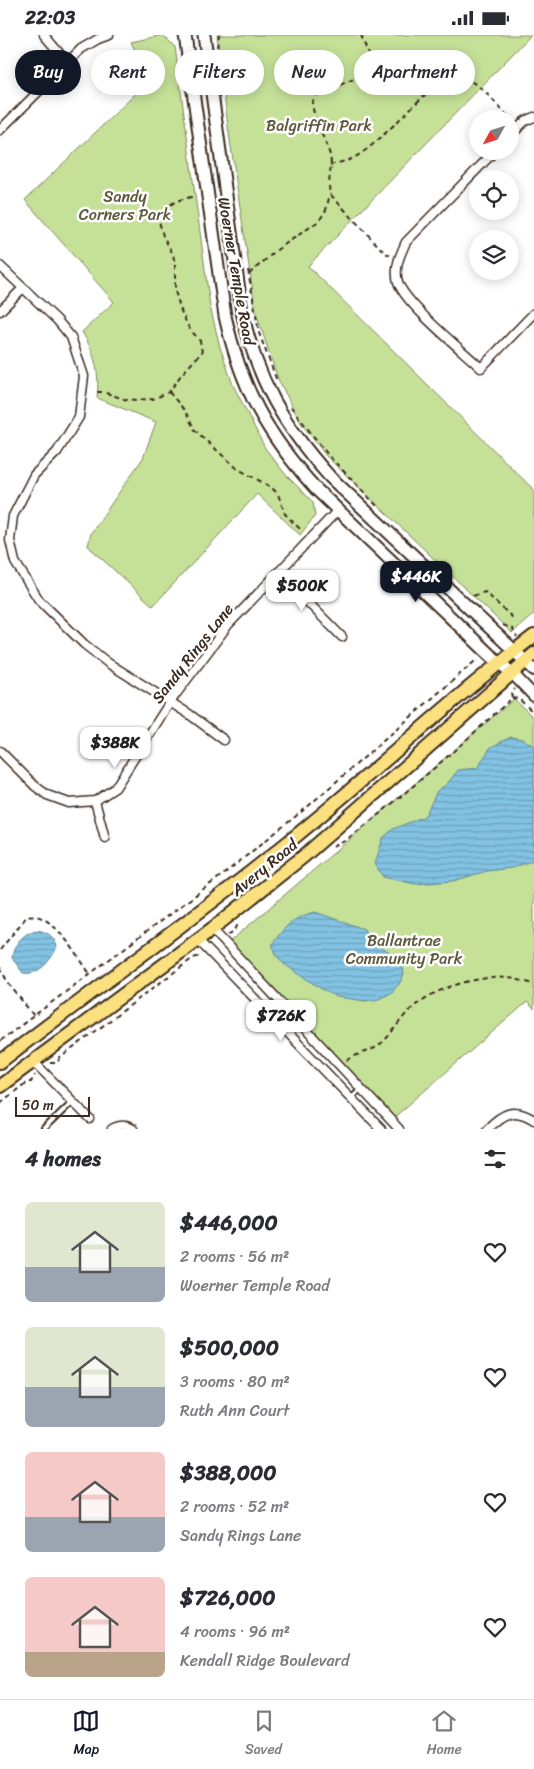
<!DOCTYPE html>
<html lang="en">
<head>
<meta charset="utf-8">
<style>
	body { margin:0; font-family:Sriracha,sans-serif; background:#f7f7f7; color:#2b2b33; height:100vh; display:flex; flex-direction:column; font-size:19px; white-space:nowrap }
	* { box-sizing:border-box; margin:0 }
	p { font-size:16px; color:#7c7c81 }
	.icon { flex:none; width:28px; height:28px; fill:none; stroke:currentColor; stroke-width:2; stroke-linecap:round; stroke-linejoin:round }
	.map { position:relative; height:1094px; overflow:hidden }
	.side { display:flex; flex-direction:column; background:#fff; flex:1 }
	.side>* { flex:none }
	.hud { position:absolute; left:15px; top:15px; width:505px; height:45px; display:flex; gap:10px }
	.needle { width:32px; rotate:230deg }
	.controls { position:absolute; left:469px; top:75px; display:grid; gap:10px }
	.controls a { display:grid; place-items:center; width:50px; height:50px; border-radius:50%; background:#fff; box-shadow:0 2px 12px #0003; font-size:25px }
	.scale { position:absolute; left:15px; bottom:12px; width:75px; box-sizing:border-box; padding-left:5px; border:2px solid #3b2a1e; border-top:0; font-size:14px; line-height:18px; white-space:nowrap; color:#3b2a1e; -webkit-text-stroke:4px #fff; paint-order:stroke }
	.price { position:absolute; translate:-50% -42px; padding:0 11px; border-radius:10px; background:#fff; color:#222; font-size:16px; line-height:32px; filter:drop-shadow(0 1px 2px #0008) }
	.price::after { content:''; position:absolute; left:50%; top:30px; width:15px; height:11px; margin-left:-8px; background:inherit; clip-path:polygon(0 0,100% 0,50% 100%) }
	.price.on { background:#111827; color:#fff }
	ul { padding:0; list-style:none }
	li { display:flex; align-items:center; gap:15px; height:125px; padding:0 25px }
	li span { display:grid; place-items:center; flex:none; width:140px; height:100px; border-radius:8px; color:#555 }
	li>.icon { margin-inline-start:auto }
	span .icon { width:60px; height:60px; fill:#fffc; stroke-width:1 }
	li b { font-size:21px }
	h2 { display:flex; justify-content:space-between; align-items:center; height:60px; padding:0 25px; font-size:21px }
	.chip { padding:0 18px; border-radius:22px; background:#fff; box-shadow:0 2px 12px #0003; font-size:18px; line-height:45px }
	.chip.on { background:#111827; color:#fff }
	.status { display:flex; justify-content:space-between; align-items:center; height:35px; padding:0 25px; background:#fff; direction:ltr }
	.status svg { height:14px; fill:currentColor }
	.dock { display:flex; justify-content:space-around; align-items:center; height:70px; border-top:1px solid #e1e1e2; background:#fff; font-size:14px; color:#7c7c81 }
	.dock a { display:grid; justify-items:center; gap:2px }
	.dock .on { color:#111827 }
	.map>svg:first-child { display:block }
	.green { fill:#c5e198; stroke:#80865b }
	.water { fill:url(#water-rules); stroke:#668694 }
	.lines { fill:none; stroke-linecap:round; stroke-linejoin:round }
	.service-casing { stroke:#3b2a1e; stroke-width:8 }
	.minor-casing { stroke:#3b2a1e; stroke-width:11 }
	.tertiary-casing { stroke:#3b2a1e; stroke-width:14 }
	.secondary-casing { stroke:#3b2a1e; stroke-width:15 }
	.primary-casing { stroke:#3b2a1e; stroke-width:16 }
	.path { stroke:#3b2a1e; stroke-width:2; stroke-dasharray:5 4; stroke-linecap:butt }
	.service { stroke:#fff; stroke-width:4 }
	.minor { stroke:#fff; stroke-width:8 }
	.tertiary { stroke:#fff; stroke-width:10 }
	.secondary { stroke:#fff; stroke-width:11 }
	.primary { stroke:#fbe080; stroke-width:12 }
	.labels { text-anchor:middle; stroke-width:5; stroke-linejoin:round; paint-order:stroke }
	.park-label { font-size:16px; fill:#5e583c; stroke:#fff }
	.street-label { font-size:16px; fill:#3b2a1e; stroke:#fff }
</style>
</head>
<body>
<div class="status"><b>22:03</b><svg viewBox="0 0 49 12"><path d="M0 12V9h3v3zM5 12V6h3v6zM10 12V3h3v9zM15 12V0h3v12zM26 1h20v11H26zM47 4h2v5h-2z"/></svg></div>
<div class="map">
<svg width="534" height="1094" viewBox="0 0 534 1094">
	<defs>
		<pattern id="water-rules" width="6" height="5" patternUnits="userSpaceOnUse" patternTransform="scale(1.25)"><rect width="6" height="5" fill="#82c3e3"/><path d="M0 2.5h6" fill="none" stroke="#6c9fb7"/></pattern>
	</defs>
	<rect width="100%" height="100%" fill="#fff"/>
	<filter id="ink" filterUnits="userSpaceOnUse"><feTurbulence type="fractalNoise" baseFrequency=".02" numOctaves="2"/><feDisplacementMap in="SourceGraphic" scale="10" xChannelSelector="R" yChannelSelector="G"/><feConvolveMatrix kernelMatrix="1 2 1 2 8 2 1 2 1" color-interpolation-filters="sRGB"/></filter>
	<g filter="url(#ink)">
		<g class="green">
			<path d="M163,0l12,12 35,259 10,41 13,38 32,63 21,27 27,27 2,14 -15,19 -43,-41 -104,112 -65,-60 3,-13 52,-75 13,-36 -59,-24c3,-25 -2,-45 -15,-66l32,-30 -89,-102 125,-120 -19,-38z"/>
			<polygon points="217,0 531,0 308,231 534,455 534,579 512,598 326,421 301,388 278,344 256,278 228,92"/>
			<polygon points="514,664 534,683 534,974 527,967 391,1085 227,909"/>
		</g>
		<g class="water">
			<polygon points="511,702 523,704 534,711 534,825 512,833 487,836 453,846 415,849 383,842 375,829 383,803 393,794 425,781 437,756 447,749 458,735 477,733 491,712"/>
			<path d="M315,877l49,17 6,11 21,14 12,14 1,7 -5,9 -8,9 -12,6 -13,2 -29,-4 -14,-7 -39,-26 -7,-8 -5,-12c14,-18 19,-26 43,-32z"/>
			<path d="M36,895c11,1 19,7 21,17 -6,13 -18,29 -34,26l-11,-15c1,-13 11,-25 24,-28z"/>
		</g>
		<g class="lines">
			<defs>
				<g id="service">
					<polyline points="275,984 287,973"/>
					<polyline points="350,1063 362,1053"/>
					<polyline points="44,1094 72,1067"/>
				</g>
				<g id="minor">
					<polyline points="44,0 67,27"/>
					<polyline points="0,95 81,14 98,4 109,0"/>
					<polyline points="510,101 525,86 534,82"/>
					<path d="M495,116l-89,91c-6,13 -12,26 -8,40 7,22 64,68 83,86l53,-55"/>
					<polyline points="0,231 57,285 71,302 84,341 79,382 57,417 34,440 13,481 10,505 15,527 39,565 84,609 108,628 189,679 224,705"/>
					<polyline points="0,276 23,253"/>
					<polyline points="278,537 342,602"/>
					<polyline points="0,716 35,751 47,760 69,768 95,766 115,753 170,667 228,590 338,475"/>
					<polyline points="95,766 105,803"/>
					<polyline points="212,894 399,1094"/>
					<polyline points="197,904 381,1094"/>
					<polyline points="33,1026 90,1084"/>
					<path d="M112,1094c7,-4 13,-5 21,0"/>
					<path d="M487,1094c16,-16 27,-22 47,-9"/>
				</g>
				<g id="tertiary">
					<polyline points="526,627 534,635"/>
					<polyline points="513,639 534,661"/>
				</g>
				<g id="secondary">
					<path d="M185,0l40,281c16,72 42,119 91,173l173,165 24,20"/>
					<path d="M204,0l38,277c15,68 42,114 88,165l196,185"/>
				</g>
				<g id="primary">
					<path d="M0,1027c98,-76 201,-148 297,-227 80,-65 155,-137 237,-199"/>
					<polyline points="0,1051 212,894 304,821 534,619"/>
				</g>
			</defs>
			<use href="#service" class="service-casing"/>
			<use href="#minor" class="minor-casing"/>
			<use href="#tertiary" class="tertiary-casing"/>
			<use href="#secondary" class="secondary-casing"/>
			<use href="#primary" class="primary-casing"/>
			<g class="path">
				<path d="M361,0l9,24 -7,16 -46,20 -5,7c2,20 12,34 18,53 3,11 -3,26 0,39l55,59 5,2"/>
				<polyline points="217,12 219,0"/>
				<path d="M424,61l32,-19c18,-1 37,24 49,36l4,6"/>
				<path d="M330,130c6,-2 13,-3 19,-5 23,-9 55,-47 75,-64l-14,-24 -11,-12 -10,-2 -19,1"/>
				<polyline points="248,235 259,298 277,346"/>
				<polyline points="249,239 278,214 319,186 326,175 330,159"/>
				<path d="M97,357h6l24,8 26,-1 16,-7 12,-17 21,-23 -2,-11 -11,-13 -8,-17 -6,-20v-26l-2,-11 -10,-18 -4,-15c10,-20 16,-20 36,-25"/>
				<polyline points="169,357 185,376 195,395 203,403 238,434 271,452 278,459 285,479 301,495"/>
				<polyline points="291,372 328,420 378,472"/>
				<polyline points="473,561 485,557 513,583"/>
				<polyline points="503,590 513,594 514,598 517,602"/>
				<polyline points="512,663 519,664 534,678"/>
				<path d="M333,812c4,-3 9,-4 13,-7 58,-44 113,-93 166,-142l-1,-6 4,-3"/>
				<polyline points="228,900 235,895 238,889"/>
				<path d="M0,915l27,-34c25,-6 51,41 63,58"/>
				<polyline points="0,932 8,948 34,981"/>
				<polyline points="0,1006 225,838 306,773 474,627 479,627"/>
				<path d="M347,1026c9,-8 21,-8 31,-15 12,-9 20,-24 31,-35 22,-22 67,-36 99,-33 9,1 18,4 26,6"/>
				<polyline points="50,1028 57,1028 60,1023 193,923 201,921"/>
				<polyline points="0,1068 27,1047 31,1047 35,1040"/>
			</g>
			<use href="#service" class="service"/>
			<use href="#minor" class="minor"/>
			<use href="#tertiary" class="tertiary"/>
			<use href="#secondary" class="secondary"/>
			<use href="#primary" class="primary"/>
		</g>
	</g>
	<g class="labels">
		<g class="park-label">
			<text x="319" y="96">Balgriffin Park</text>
			<text x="125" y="167">Sandy<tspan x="125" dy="18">Corners Park</tspan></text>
			<text x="404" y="911">Ballantrae<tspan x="404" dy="18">Community Park</tspan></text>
		</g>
		<g class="street-label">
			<text transform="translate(237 236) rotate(80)" y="6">Woerner Temple Road</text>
			<text transform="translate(192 618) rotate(-52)" y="6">Sandy Rings Lane</text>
			<text transform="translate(264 832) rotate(-39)" y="6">Avery Road</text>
		</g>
	</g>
</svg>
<div class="controls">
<a><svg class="needle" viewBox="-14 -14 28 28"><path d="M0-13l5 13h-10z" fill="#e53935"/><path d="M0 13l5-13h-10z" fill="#7c7c81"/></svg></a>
<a><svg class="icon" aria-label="locate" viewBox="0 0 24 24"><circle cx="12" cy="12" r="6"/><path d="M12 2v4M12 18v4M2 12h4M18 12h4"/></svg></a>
<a><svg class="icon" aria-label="layers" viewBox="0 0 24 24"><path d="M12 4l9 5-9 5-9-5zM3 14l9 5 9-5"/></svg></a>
</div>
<div class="scale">50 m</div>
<b class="price on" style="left:416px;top:568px">$446K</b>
<b class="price" style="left:302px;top:577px">$500K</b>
<b class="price" style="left:115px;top:734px">$388K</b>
<b class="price" style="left:281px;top:1007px">$726K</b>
<div class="hud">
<a class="chip on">Buy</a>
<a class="chip">Rent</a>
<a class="chip">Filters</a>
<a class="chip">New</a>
<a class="chip">Apartment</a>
</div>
</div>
<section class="side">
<h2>4 homes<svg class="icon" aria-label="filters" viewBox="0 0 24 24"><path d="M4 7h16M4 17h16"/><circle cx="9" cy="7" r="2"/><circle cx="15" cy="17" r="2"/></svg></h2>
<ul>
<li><span style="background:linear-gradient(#dfe7d0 65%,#9aa5b1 0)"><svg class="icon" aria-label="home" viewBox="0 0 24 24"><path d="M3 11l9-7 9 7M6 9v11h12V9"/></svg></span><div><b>$446,000</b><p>2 rooms · 56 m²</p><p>Woerner Temple Road</p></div><svg class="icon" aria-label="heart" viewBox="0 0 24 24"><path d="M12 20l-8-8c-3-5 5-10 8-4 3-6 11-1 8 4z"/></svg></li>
<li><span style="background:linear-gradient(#dfe7d0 60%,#9aa5b1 0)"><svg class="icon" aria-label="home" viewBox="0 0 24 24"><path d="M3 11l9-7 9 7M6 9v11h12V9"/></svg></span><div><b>$500,000</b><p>3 rooms · 80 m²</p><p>Ruth Ann Court</p></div><svg class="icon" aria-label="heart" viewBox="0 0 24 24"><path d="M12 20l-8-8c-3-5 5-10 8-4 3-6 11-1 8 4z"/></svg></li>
<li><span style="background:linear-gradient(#f6c9c9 65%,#9aa5b1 0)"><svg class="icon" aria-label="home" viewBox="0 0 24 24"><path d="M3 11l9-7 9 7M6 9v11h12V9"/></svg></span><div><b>$388,000</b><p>2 rooms · 52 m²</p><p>Sandy Rings Lane</p></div><svg class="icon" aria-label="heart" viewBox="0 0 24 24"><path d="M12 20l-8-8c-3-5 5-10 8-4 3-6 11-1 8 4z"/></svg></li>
<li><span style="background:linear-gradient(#f6c9c9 75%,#b9a48a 0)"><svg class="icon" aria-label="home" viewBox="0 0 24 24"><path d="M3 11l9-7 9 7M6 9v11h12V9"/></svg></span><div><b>$726,000</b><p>4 rooms · 96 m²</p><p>Kendall Ridge Boulevard</p></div><svg class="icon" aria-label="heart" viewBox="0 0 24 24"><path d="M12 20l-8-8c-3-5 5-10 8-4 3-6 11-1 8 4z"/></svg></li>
</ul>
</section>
<nav class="dock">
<a class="on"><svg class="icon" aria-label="map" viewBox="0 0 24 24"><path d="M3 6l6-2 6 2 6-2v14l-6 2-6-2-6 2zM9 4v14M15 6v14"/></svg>Map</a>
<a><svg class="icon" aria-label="saved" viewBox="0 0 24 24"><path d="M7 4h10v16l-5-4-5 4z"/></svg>Saved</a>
<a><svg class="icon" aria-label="home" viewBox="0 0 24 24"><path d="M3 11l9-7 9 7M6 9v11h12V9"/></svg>Home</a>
</nav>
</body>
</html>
